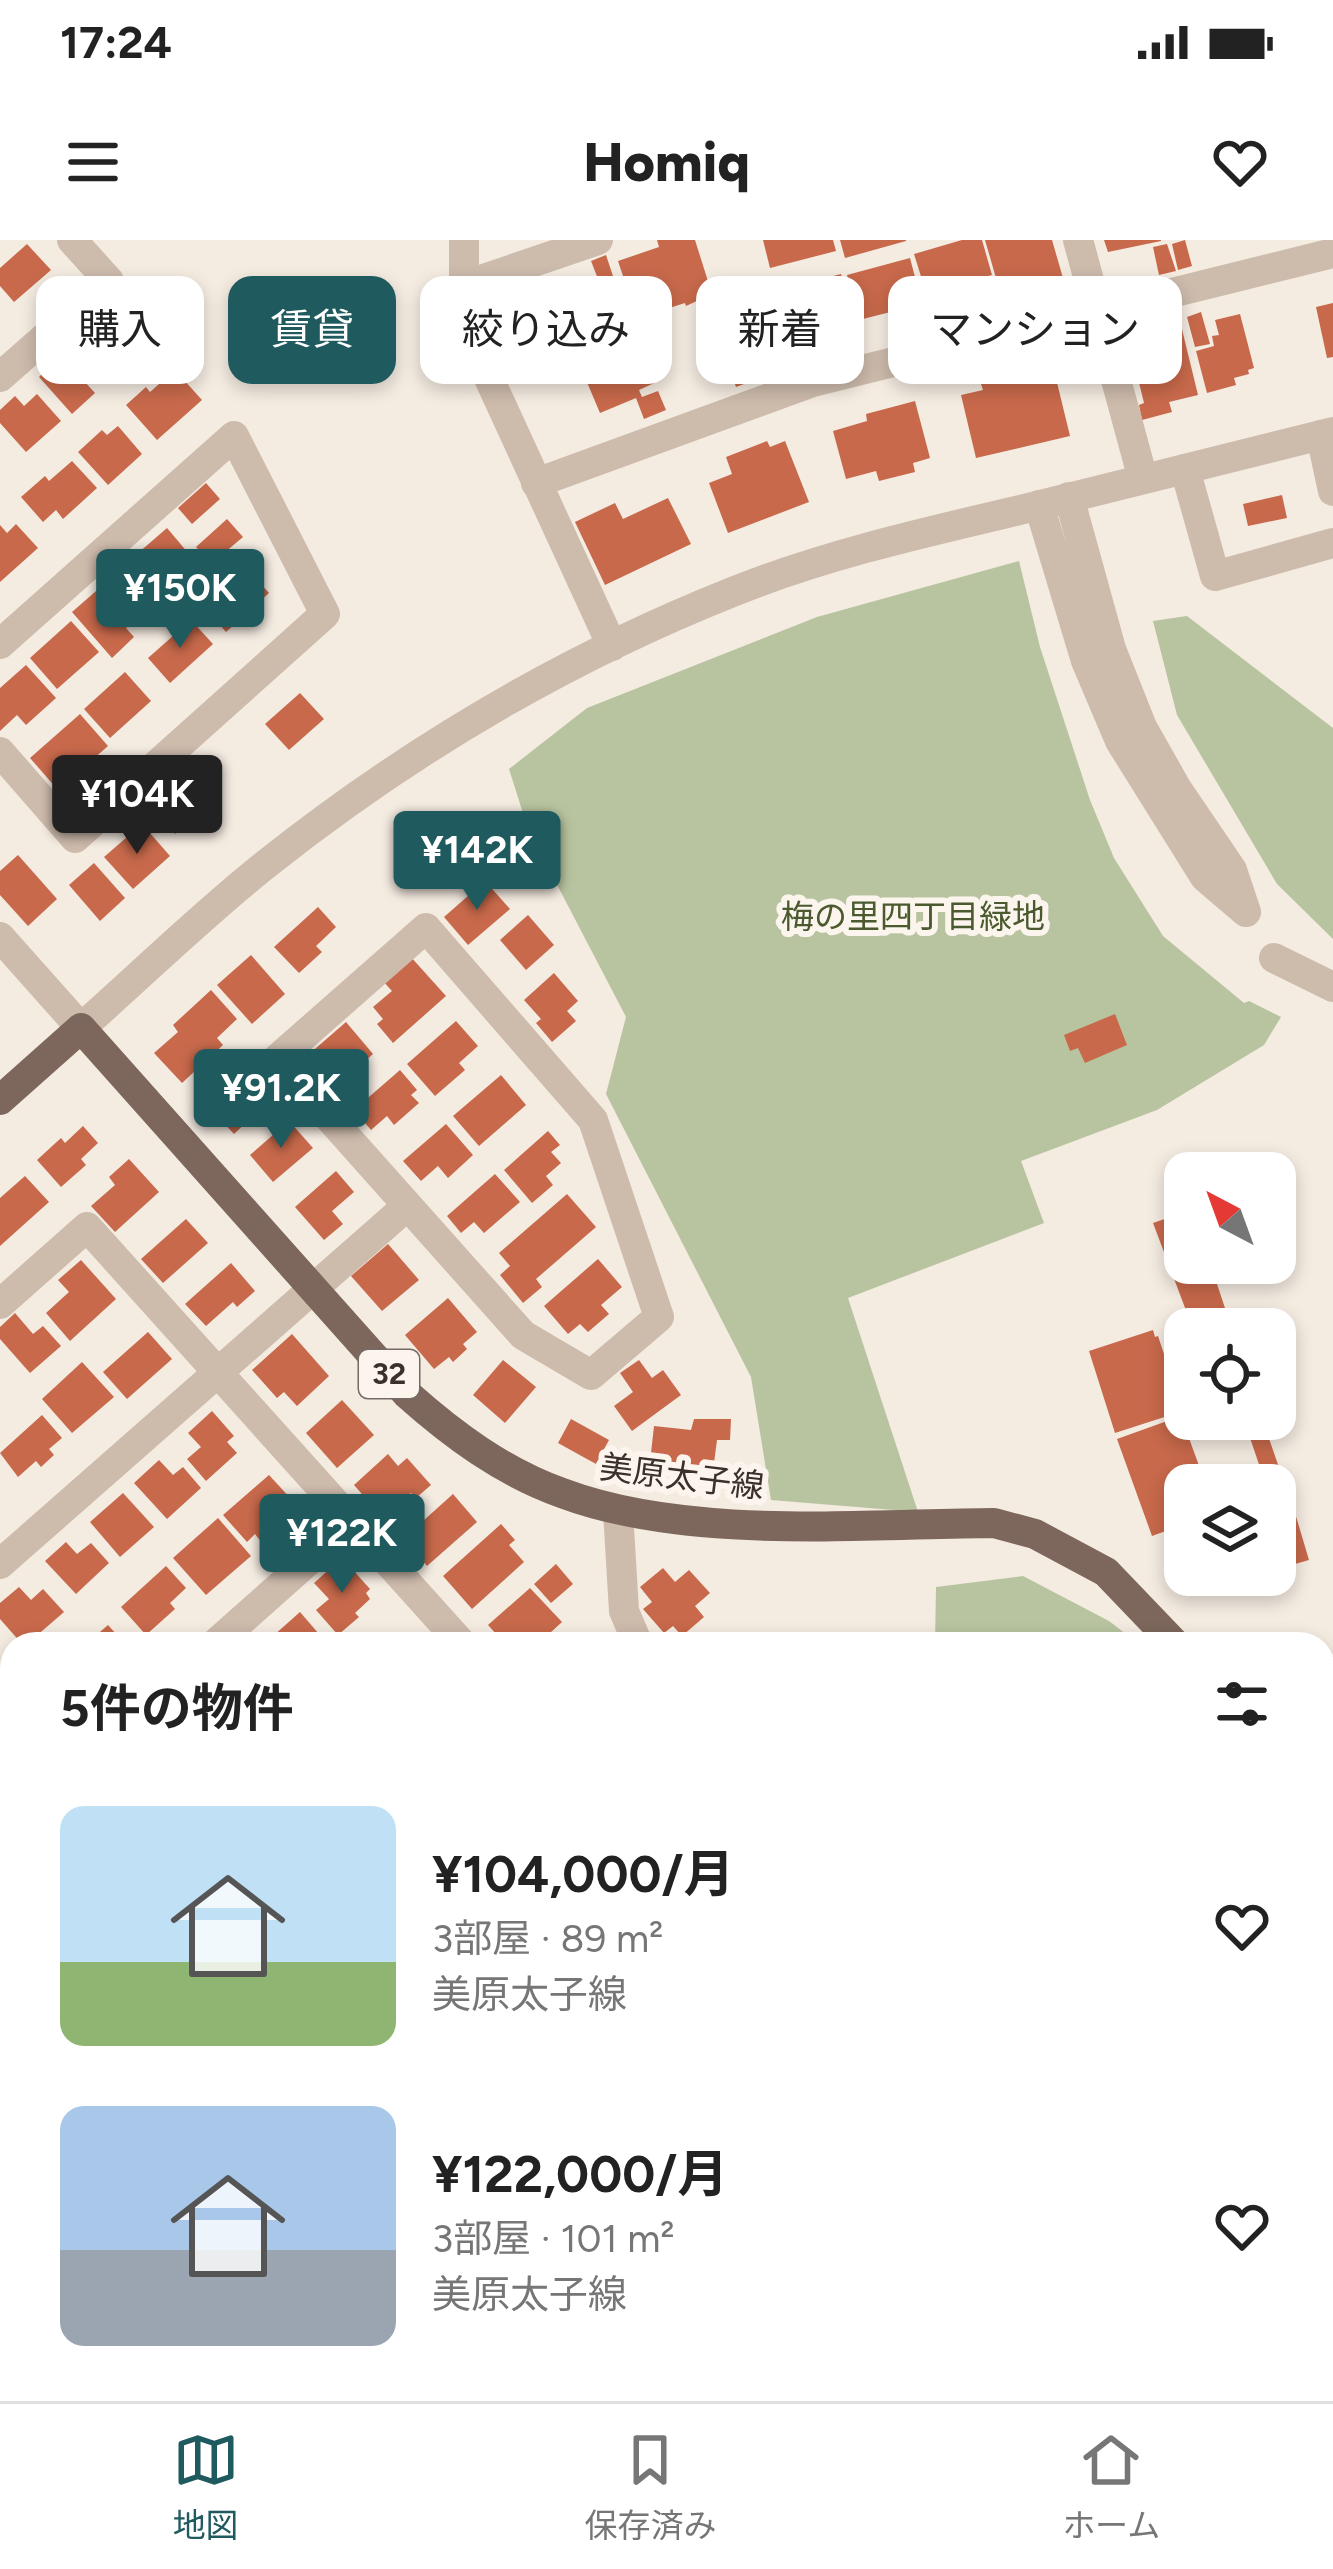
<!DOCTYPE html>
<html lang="ja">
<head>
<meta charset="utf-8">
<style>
	body { margin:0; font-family:Figtree,"Noto Sans JP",sans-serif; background:#f6f6f6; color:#222; height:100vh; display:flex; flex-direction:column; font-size:45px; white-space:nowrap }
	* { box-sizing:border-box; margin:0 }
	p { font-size:39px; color:#767676 }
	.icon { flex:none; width:66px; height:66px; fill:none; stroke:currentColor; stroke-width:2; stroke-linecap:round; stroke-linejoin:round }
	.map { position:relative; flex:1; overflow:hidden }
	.side { position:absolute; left:0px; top:1392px; width:1335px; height:771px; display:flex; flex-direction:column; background:#fff; border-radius:36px 36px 0 0; box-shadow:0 6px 18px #0003 }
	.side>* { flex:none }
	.banner { position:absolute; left:36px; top:36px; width:1263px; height:108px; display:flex; gap:24px }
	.needle { width:78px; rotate:319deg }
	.controls { position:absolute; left:1164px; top:912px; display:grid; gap:24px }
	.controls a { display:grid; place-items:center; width:132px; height:132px; border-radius:24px; background:#fff; box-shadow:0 6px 18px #0003; font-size:60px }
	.price { position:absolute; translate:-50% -102px; padding:0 27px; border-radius:12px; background:#1f5a5e; color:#fff; font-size:39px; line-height:78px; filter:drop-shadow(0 3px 6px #0008) }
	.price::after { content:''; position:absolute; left:50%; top:72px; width:36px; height:27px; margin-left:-18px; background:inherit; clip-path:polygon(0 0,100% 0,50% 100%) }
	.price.current { background:#222; color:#fff }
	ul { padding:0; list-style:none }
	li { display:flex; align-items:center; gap:36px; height:300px; padding:0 60px }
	li span { display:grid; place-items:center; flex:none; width:336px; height:240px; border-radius:24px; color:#555 }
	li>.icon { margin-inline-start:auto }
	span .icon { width:144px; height:144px; fill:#fffc; stroke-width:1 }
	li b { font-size:51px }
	h2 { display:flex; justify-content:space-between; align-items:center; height:144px; padding:0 60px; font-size:51px }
	.tag { padding:0 42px; border-radius:24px; background:#fff; box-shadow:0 6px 18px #0003; font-size:42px; line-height:108px }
	.tag.current { background:#1f5a5e; color:#fff }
	.status { display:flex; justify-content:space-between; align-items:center; height:84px; padding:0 60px; background:#fff; direction:ltr }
	.status svg { height:33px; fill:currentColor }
	header { display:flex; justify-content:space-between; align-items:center; height:156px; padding:0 60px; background:#fff; font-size:54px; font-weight:800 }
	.tabs { display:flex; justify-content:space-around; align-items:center; height:168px; border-top:3px solid #e0e0e0; background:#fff; font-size:33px; color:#767676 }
	.tabs a { display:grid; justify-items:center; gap:6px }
	.tabs .current { color:#1f5a5e }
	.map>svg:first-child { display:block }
	.green { fill:#b8c4a0 }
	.building { fill:#c8694b }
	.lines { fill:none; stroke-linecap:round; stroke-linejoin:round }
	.minor { stroke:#cdbbac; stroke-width:30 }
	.major { stroke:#7d675c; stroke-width:30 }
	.labels { text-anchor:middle; stroke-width:12; stroke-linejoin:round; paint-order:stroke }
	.shield { fill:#fbf5ee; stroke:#756b66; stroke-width:3 }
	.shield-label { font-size:30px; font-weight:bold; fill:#3b302b }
	.park-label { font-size:33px; fill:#4a5a2e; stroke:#fbf5ee }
	.street-label { font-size:33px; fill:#3b302b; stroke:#fbf5ee }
</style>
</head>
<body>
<div class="status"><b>17:24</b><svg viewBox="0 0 49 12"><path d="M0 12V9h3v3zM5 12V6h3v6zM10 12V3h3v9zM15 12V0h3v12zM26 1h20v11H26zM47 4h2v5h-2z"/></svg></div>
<header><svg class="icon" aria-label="menu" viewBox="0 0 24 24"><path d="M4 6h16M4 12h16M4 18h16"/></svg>Homiq<svg class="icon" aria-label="heart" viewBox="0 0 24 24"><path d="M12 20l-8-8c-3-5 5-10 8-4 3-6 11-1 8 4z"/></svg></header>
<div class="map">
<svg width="1333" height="2161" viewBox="0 0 1333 2161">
	<rect width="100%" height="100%" fill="#f4ebe1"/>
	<g class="green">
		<polygon points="1019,321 1040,407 1090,560 1114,618 1163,696 1244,763 1249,761 1281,777 1264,805 1157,870 1021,921 1044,983 848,1058 918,1272 771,1260 751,1137 606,854 626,777 528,589 509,529 587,468 817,377"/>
		<polygon points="1187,376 1333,488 1333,699 1277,644 1177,475 1153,381"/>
		<polygon points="1023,1336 1109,1381 1139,1404 935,1404 936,1347"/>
		<polygon points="1333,1464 1333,2161 967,2161 957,2151 1323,2151 1323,1466"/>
		<polygon points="12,1731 12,1941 0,1928 0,1742"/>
	</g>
	<g class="building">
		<polygon points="657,0 695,0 712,54 686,66 685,63 637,78 618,21 659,7"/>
		<polygon points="763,0 833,0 836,11 770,28"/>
		<polygon points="840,0 906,0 906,1 845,18"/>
		<polygon points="962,0 982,0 992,35 974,40 975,45 928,59 914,14"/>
		<polygon points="985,0 1052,0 1063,38 1027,49 1023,38 998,45"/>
		<polygon points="1104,0 1161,0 1161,1 1108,12"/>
		<polygon points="1185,0 1192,26 1178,30 1172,4"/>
		<polygon points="27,4 51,30 14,62 0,46 0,28"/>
		<polygon points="1167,4 1176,31 1159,35 1153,7"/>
		<polygon points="606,15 614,39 600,44 591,21"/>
		<polygon points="910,18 922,64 859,80 847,35"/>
		<polygon points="841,34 856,88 825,97 823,91 791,100 778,50"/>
		<polygon points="558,42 581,93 513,127 489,74"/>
		<polygon points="773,52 788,110 755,118 753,110 726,115 708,69"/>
		<polygon points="120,58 154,96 127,120 123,116 93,144 71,120 103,94 93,82"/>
		<polygon points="942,61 949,89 933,92 927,64"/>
		<polygon points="1333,63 1333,117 1327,118 1316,67"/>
		<polygon points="1201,72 1210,104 1195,107 1187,77"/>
		<polygon points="1240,74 1254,128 1248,130 1249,134 1234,138 1236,145 1207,153 1196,111 1214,106 1212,96 1219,95 1215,80"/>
		<polygon points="1180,81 1198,155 1169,162 1172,172 1142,180 1139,165 1144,163 1134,122 1158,115 1151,88"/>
		<polygon points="1142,83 1150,112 1125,118 1117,90"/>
		<polygon points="642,97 661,140 639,150 642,157 658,151 666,170 644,179 636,158 600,173 578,121"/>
		<polygon points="743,116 752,141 736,147 727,121"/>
		<polygon points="62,117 95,153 72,174 39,137"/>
		<polygon points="1053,126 1070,196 976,218 961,155 983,150 980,141"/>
		<polygon points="175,130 202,160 157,200 126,165 146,147 150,152"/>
		<polygon points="37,154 61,181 26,212 0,183 0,170 15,156 24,166"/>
		<polygon points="915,161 930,218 913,223 915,232 879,241 876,231 846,239 833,191 867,181 866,174"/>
		<polygon points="118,186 142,214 108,245 78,212 102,190 107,195"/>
		<polygon points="767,201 770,207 785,201 809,262 728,293 709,243 732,234 726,217"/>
		<polygon points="72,221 97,248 63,279 56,270 43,282 21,257 45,236 49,241"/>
		<polygon points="206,243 220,259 192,284 178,268"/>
		<polygon points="1282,255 1287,278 1248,286 1243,264"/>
		<polygon points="668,258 691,304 605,345 575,282 615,263 623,279"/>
		<polygon points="227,279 243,297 211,324 196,307"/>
		<polygon points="16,284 38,308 0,342 0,285 7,293"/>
		<polygon points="167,288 194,320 150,359 122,327"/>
		<polygon points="248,330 269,353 226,392 205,368"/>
		<polygon points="111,338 143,374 126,388 134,397 112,418 72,372"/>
		<polygon points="191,380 213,404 170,443 148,418"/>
		<polygon points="71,381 99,412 57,449 30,418"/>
		<polygon points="26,425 56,458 26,485 17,475 0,491 0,448"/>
		<polygon points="125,432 151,461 110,498 84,469"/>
		<polygon points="300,453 324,479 289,510 265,484"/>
		<polygon points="80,474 108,506 58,550 30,518"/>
		<polygon points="196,542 219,569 194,591 187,583 175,594 158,575 167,567 162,562 177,548 183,554"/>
		<polygon points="142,584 170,616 133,649 104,617"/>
		<polygon points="18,615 57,659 28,686 0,655 0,631"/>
		<polygon points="94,623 125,658 100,681 69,645"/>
		<polygon points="485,641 510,669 468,705 444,677"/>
		<polygon points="318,667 336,687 316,706 322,712 299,733 274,707"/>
		<polygon points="528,675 554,705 526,730 500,700"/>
		<polygon points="251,715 285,754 252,784 217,745"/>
		<polygon points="410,716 446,756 393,803 377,784 383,779 373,767 392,751 382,740"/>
		<polygon points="554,733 578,761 567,771 576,781 552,802 536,783 541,779 524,760"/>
		<polygon points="211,750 237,779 217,798 223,805 182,843 154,813 178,792 173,785"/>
		<polygon points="1115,774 1127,805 1085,823 1078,808 1070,811 1064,795"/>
		<polygon points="456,781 478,806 459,823 465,830 435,856 407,824"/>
		<polygon points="346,782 373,814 328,854 300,822"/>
		<polygon points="245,827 267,852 246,871 252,877 234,894 205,863"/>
		<polygon points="400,830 417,850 411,855 419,863 394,885 387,876 371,890 354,870"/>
		<polygon points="501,835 526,865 479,906 453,876"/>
		<polygon points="289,881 313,908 273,942 250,915"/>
		<polygon points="446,884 473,915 448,938 438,926 421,941 403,921"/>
		<polygon points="83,886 98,903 81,919 86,925 61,947 37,920 61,898 65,903"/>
		<polygon points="548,891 560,905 551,912 561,923 546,936 553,945 532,963 504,930"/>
		<polygon points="129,919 159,952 115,992 91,966 115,945 109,937"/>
		<polygon points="336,931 354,952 332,971 343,984 324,1000 295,967"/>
		<polygon points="495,934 520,962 484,993 474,982 461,993 447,976"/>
		<polygon points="25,936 49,962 0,1006 0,958"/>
		<polygon points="567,954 596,987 536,1039 542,1047 523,1063 500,1035 510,1026 499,1013"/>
		<polygon points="1185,972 1185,1023 1210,1023 1232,1089 1193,1089 1153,983"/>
		<polygon points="186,979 208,1003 163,1043 141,1019"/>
		<polygon points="388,1004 419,1040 382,1071 351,1036"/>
		<polygon points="598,1019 622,1047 601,1065 609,1074 588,1092 580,1084 568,1094 544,1066"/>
		<polygon points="81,1020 116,1059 70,1101 46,1073 69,1052 58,1040"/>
		<polygon points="231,1023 255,1051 237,1067 233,1062 206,1086 185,1064"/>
		<polygon points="448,1058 477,1092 463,1104 467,1109 453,1122 449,1117 434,1129 405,1095"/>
		<polygon points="15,1073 33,1094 43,1086 61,1106 30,1133 0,1099 0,1087"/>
		<polygon points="1153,1090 1155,1097 1158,1096 1183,1171 1115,1193 1089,1111"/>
		<polygon points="148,1092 172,1119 127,1159 103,1132"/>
		<polygon points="292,1094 329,1136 297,1166 284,1152 277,1158 252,1130"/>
		<polygon points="503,1120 536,1147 505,1183 473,1155"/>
		<polygon points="639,1120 652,1138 663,1130 681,1155 632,1191 614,1166 633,1152 620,1133"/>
		<polygon points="82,1122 114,1157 72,1193 42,1159"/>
		<polygon points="342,1160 374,1195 337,1228 306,1193"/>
		<polygon points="212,1171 234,1196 227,1202 237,1213 206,1241 187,1219 201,1207 188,1193"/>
		<polygon points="42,1175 62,1198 49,1209 54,1215 41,1227 36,1221 18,1237 0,1213"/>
		<polygon points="1181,1176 1206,1245 1185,1245 1185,1284 1152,1296 1117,1199"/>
		<polygon points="571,1179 609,1200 596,1224 558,1203"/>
		<polygon points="694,1179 731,1179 730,1200 717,1200 713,1231 691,1228 690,1237 649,1231 654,1186 691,1190"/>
		<polygon points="1222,1179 1262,1179 1265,1188 1249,1193 1247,1187 1227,1193"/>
		<polygon points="1266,1190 1289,1256 1275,1260 1275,1245 1266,1245 1249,1195"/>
		<polygon points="388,1214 398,1226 407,1218 431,1245 416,1258 411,1253 383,1278 354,1245"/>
		<polygon points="159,1220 173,1235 183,1227 201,1248 167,1279 134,1243"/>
		<polygon points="269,1235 292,1260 280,1272 287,1281 262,1303 255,1294 247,1302 223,1275"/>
		<polygon points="123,1253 154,1287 120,1317 90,1282"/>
		<polygon points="453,1254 477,1282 427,1326 403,1299"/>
		<polygon points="1295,1273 1309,1320 1295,1324 1281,1278"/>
		<polygon points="218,1278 251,1316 206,1355 173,1318"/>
		<polygon points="501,1284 515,1300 509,1305 524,1322 472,1369 443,1336"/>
		<polygon points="66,1302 77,1314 91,1303 109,1323 76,1354 45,1321"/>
		<polygon points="342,1318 370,1349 366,1353 370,1359 355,1373 359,1377 338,1395 316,1370 329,1359 314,1343"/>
		<polygon points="556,1324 573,1344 551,1363 534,1344"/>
		<polygon points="166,1326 186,1348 170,1363 175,1369 146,1395 121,1367"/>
		<polygon points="663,1328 675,1342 689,1330 710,1353 695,1366 704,1377 682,1396 673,1386 664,1393 643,1369 652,1362 640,1347"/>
		<polygon points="19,1347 31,1360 43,1349 64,1372 27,1404 22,1404 0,1379 0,1363"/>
		<polygon points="530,1348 562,1382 538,1404 505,1404 488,1385"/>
		<polygon points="300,1372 325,1401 322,1404 264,1404"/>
		<polygon points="108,1385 125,1404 86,1404"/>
		<polygon points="3,1465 12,1474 12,1513 0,1524"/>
		<polygon points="12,2000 12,2036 3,2044 0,2011"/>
		<polygon points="12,2142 12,2151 31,2151 34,2155 49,2151 58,2161 0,2161 0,2153"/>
		<polygon points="334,2151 412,2151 401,2161 343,2161"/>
		<polygon points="461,2151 496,2151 505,2161 449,2161"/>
		<polygon points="772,2151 836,2151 826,2161 781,2161"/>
	</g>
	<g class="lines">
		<g class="minor">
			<polyline points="464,0 464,84 612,406"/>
			<polyline points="1078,0 1143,239"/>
			<polyline points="463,46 598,0"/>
			<polyline points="0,137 109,41 72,0"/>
			<polyline points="1321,195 1333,251"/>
			<polyline points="1185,229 1215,336 1333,303"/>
			<polyline points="536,243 813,142 1333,13"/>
			<polyline points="1039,265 1086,421 1120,501 1205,637 1246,672 1232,630 1177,549 1142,487 1111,409 1069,257"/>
			<polyline points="0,404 234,196 325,374 75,598 0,512"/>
			<polygon points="426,688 593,880 659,1077 591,1135 523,1095 277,819"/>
			<path d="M0,697l81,91c61,-54 120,-112 184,-163 142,-113 301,-207 470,-274 92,-37 192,-59 289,-82 103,-25 206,-51 309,-77"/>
			<polyline points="1274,718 1333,747"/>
			<polyline points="0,1064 87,987 462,1404"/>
			<polyline points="618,1271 624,1371 638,1404"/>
			<polyline points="0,1324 406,967"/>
			<polyline points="215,1404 352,1282"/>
			<polyline points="0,1596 12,1586"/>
			<polyline points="0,1629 12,1643"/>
			<polyline points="0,2131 12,2120"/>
			<polyline points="170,2151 179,2161"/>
			<polyline points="274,2161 285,2151"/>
			<polyline points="586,2161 598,2151"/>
			<polyline points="878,2161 889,2151"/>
		</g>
		<g class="major">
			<path d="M0,860l81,-72 326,366c46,41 96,78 155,99 125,47 298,31 432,30l41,11 71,38 69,72"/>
			<polyline points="1323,1435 1333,1431"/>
		</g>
	</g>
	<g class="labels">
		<rect class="shield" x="359" y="1110" width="60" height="48" rx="9"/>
		<g class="shield-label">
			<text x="389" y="1144">32</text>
		</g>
		<g class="park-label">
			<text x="913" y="688">梅の里四丁目緑地</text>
		</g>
		<g class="street-label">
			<text transform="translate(682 1236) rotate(7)" y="12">美原太子線</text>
		</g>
	</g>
</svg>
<div class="controls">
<a><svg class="needle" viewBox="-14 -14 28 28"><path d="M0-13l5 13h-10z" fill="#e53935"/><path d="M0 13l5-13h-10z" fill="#767676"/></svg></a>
<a><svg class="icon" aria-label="locate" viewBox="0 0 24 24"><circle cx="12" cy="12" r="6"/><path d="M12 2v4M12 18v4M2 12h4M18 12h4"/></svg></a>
<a><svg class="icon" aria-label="layers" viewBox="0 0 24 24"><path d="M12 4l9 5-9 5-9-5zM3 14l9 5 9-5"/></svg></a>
</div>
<b class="price" style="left:180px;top:411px">¥150K</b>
<b class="price current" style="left:137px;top:617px">¥104K</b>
<b class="price" style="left:477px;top:673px">¥142K</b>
<b class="price" style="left:281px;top:911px">¥91.2K</b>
<b class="price" style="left:342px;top:1356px">¥122K</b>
<div class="banner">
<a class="tag">購入</a>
<a class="tag current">賃貸</a>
<a class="tag">絞り込み</a>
<a class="tag">新着</a>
<a class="tag">マンション</a>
</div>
<section class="side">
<h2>5件の物件<svg class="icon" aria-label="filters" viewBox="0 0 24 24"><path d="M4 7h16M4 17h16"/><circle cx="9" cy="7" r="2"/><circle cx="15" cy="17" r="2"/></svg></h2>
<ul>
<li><span style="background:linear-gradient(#bfe0f5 65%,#8fb573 0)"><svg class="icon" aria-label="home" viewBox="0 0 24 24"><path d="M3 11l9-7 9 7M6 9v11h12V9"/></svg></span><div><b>¥104,000/月</b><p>3部屋 · 89 m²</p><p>美原太子線</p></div><svg class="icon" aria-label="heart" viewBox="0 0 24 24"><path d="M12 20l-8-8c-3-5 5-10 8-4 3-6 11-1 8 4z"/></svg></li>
<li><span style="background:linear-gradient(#a9c7e8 60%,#9aa5b1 0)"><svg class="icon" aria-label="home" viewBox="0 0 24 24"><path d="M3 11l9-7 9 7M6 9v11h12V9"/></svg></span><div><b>¥122,000/月</b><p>3部屋 · 101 m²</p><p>美原太子線</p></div><svg class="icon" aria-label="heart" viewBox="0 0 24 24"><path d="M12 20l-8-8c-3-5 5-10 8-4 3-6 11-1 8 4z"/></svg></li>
</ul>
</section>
</div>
<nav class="tabs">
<a class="current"><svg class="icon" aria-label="map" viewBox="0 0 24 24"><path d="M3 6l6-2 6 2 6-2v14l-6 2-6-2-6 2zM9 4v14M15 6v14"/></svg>地図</a>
<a><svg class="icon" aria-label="saved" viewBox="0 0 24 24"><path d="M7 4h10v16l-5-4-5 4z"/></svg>保存済み</a>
<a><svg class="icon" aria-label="home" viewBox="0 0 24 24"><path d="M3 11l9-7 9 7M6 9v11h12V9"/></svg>ホーム</a>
</nav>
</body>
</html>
